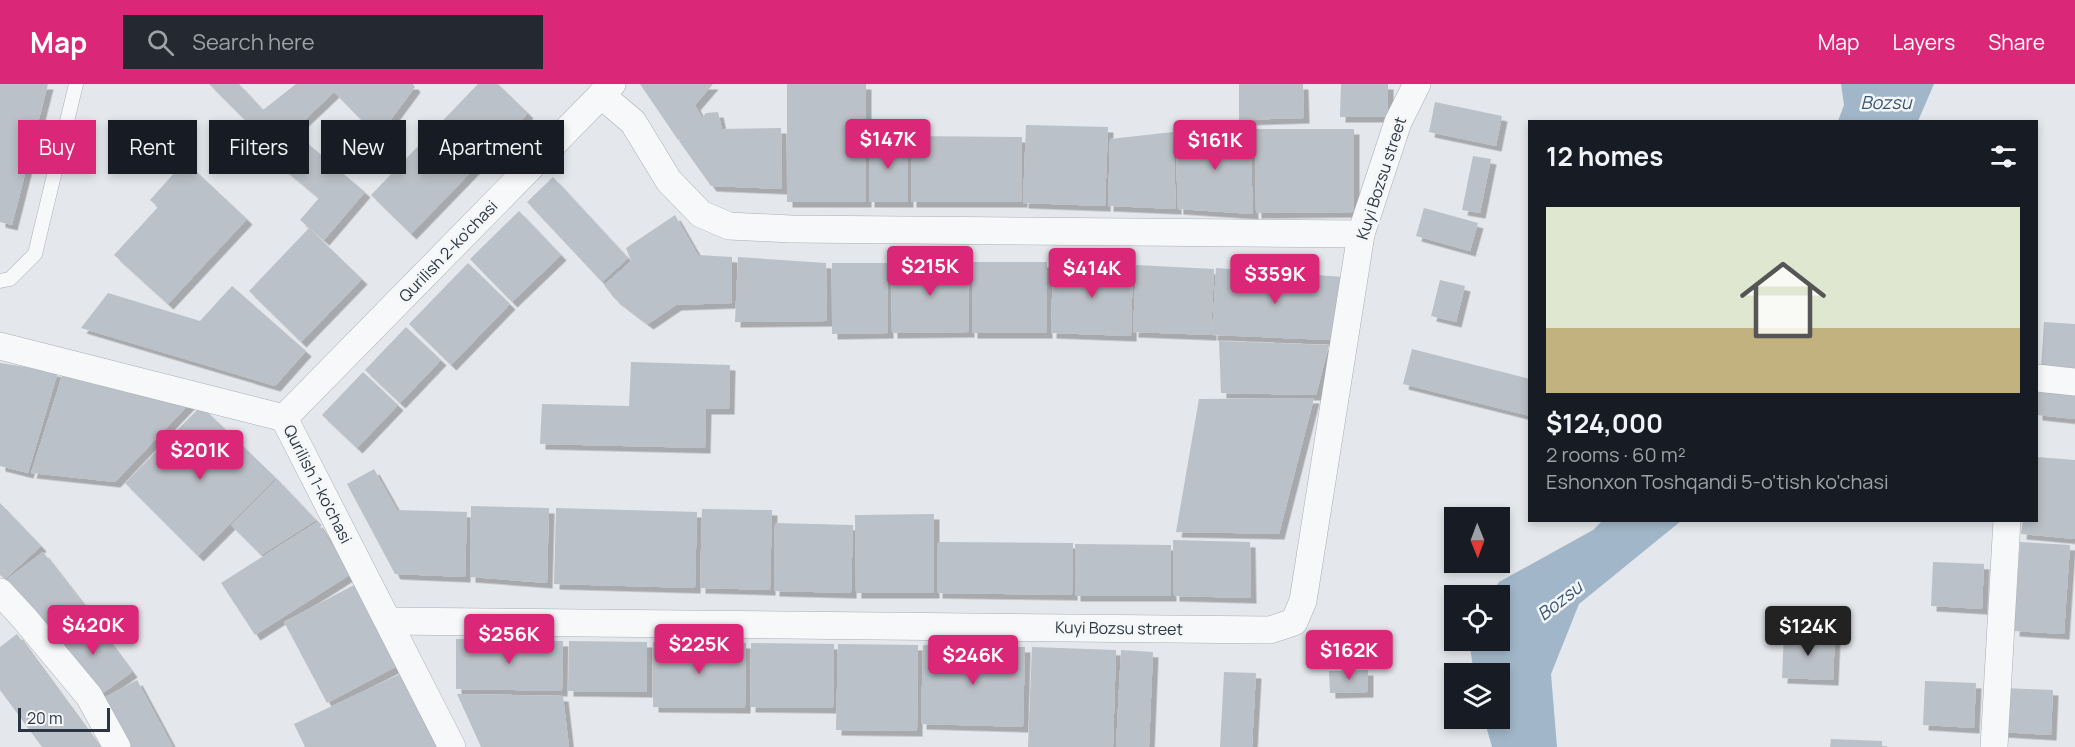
<!DOCTYPE html>
<html lang="en">
<head>
<meta charset="utf-8">
<style>
	body { margin:0; font-family:Manrope,sans-serif; background:#242831; color:#f1f3f6; height:100vh; display:flex; flex-direction:column; font-size:22px; white-space:nowrap }
	* { box-sizing:border-box; margin:0 }
	p { font-size:20px; color:#9ea1a6 }
	.icon { flex:none; width:33px; height:33px; fill:none; stroke:currentColor; stroke-width:2; stroke-linecap:round; stroke-linejoin:round }
	.map { position:relative; flex:1; overflow:hidden }
	.sheet { position:absolute; left:1528px; top:36px; width:510px; height:402px; display:flex; flex-direction:column; background:#171b24; border-radius:0px; box-shadow:0 3px 9px #0003 }
	.sheet>* { flex:none }
	.hud { position:absolute; left:18px; top:36px; width:570px; height:54px; display:flex; gap:12px }
	.needle { width:39px; rotate:179deg }
	.controls { position:absolute; left:1444px; top:423px; display:grid; gap:12px }
	.controls a { display:grid; place-items:center; width:66px; height:66px; border-radius:0px; background:#171b24; box-shadow:0 3px 9px #0003; font-size:30px }
	.scale { position:absolute; left:18px; bottom:15px; width:92px; box-sizing:border-box; padding-left:6px; border:3px solid #2c3643; border-top:0; font-size:16px; line-height:21px; white-space:nowrap; color:#2c3643; -webkit-text-stroke:4px #f4f6f8; paint-order:stroke }
	.price { position:absolute; translate:-50% -51px; padding:0 14px; border-radius:6px; background:#db2777; color:#fff; font-size:20px; line-height:39px; filter:drop-shadow(0 2px 3px #0008) }
	.price::after { content:''; position:absolute; left:50%; top:36px; width:18px; height:14px; margin-left:-9px; background:inherit; clip-path:polygon(0 0,100% 0,50% 100%) }
	.price.active { background:#222; color:#fff }
	ul { padding:0; list-style:none }
	li { display:grid; align-content:center; gap:12px; height:318px; padding:0 18px }
	li+li { border-top:2px solid #363941 }
	li span { display:grid; place-items:center; height:186px; border-radius:0px; color:#555 }
	li>.icon { margin-inline-start:auto }
	span .icon { width:108px; height:108px; fill:#fffc; stroke-width:1 }
	li b { font-size:26px }
	h2 { display:flex; justify-content:space-between; align-items:center; height:72px; padding:0 18px; font-size:26px }
	.pill { padding:0 21px; border-radius:0px; background:#171b24; box-shadow:0 3px 9px #0003; font-size:21px; line-height:54px }
	.pill.active { background:#db2777; color:#fff }
	header { display:flex; align-items:center; gap:36px; box-sizing:border-box; height:84px; padding:0 30px; background:#db2777; color:#fff }
	header strong { font-size:28px }
	nav { display:flex; gap:33px; margin-inline-start:auto; font-size:21px }
	.search { width:420px; height:54px; background:#242831; display:flex; align-items:center; gap:15px; box-sizing:border-box; padding:0 21px; border-radius:0px; color:#9ea1a6; font-size:22px }
	.map>svg:first-child { display:block }
	.water { fill:#a1b7c9 }
	.building { fill:#bbc1c8; filter:url(#shadow) }
	.lines { fill:none; stroke-linecap:round; stroke-linejoin:round }
	.service-casing { stroke:#a9aeb5; stroke-width:15 }
	.minor-casing { stroke:#a9aeb5; stroke-width:28 }
	.service { stroke:#f7f8f9; stroke-width:14 }
	.minor { stroke:#f7f8f9; stroke-width:27 }
	.labels { text-anchor:middle; stroke-width:5; stroke-linejoin:round; paint-order:stroke }
	.street-label { font-size:16px; fill:#2c3643; stroke:#f4f6f8 }
	.water-label { font-size:18px; font-style:italic; fill:#385775; stroke:#f4f6f8 }
</style>
</head>
<body>
<header>
<strong>Map</strong>
<div class="search"><svg class="icon" aria-label="search" viewBox="0 0 24 24"><circle cx="10" cy="10" r="6"/><path d="M15 15l6 6"/></svg>Search here</div>
<nav><a>Map</a><a>Layers</a><a>Share</a></nav>
</header>
<div class="map">
<svg width="2075" height="663" viewBox="0 0 2075 663">
	<defs>
		<filter id="shadow"><feDropShadow dx="5.5" dy="5.5" stdDeviation="0" flood-color="#0004"/></filter>
	</defs>
	<rect width="100%" height="100%" fill="#e4e7eb"/>
	<g class="water">
		<polygon points="1841,0 1934,0 1918,37 1838,37 1844,21"/>
		<polygon points="1602,437 1681,437 1579,520 1551,590 1557,663 1492,663 1484,635 1500,634 1500,590 1474,589 1469,557 1500,556 1500,512 1490,511 1499,498 1593,446"/>
	</g>
	<g class="building">
		<polygon points="0,0 48,0 12,141 0,138"/>
		<polygon points="209,0 239,0 263,26 296,0 413,0 415,3 378,53 334,8 293,47 365,108 324,156 300,136 319,114 270,73 275,66"/>
		<polygon points="478,0 498,0 528,29 411,150 371,111"/>
		<polygon points="640,0 713,0 695,21 702,34 706,29 718,28 722,45 781,44 782,105 711,102 679,57 695,41 678,56"/>
		<rect x="787" y="0" width="79" height="118"/>
		<polygon points="1239,0 1303,0 1304,34 1239,36"/>
		<polygon points="1341,0 1388,0 1388,33 1340,33"/>
		<polygon points="1435,18 1502,32 1496,62 1429,48"/>
		<polygon points="1026,41 1108,43 1105,122 1023,119"/>
		<polygon points="1255,45 1354,45 1354,128 1256,129"/>
		<polygon points="1250,46 1253,130 1178,125 1175,48"/>
		<polygon points="1173,48 1176,125 1108,122 1110,55"/>
		<polygon points="911,52 1022,53 1022,118 911,118"/>
		<rect x="869" y="53" width="39" height="65"/>
		<polygon points="1473,72 1491,75 1480,129 1462,126"/>
		<polygon points="185,77 247,135 168,220 114,171 158,123 150,116"/>
		<polygon points="553,93 628,174 602,198 527,118"/>
		<polygon points="1424,124 1478,139 1470,167 1416,152"/>
		<polygon points="519,127 561,171 512,218 470,175"/>
		<polygon points="675,131 698,171 732,173 732,219 676,221 648,240 614,214 604,201 631,177 626,164"/>
		<polygon points="309,144 362,195 301,258 249,207"/>
		<polygon points="738,173 826,179 827,237 735,238"/>
		<polygon points="891,178 968,178 969,248 892,249"/>
		<rect x="972" y="178" width="75" height="71"/>
		<polygon points="1053,178 1133,180 1131,252 1051,249"/>
		<polygon points="468,179 510,220 451,281 409,240"/>
		<polygon points="832,179 887,179 888,249 832,250"/>
		<polygon points="1136,181 1214,185 1211,251 1133,248"/>
		<polygon points="1216,184 1344,193 1331,256 1212,251"/>
		<polygon points="1440,196 1465,202 1456,238 1431,232"/>
		<polygon points="232,202 306,267 275,302 81,244 108,209 200,237"/>
		<polygon points="2044,238 2075,240 2075,284 2041,283"/>
		<polygon points="406,243 441,276 400,319 365,286"/>
		<polygon points="1219,257 1329,261 1316,311 1221,309"/>
		<polygon points="1412,265 1530,295 1530,332 1403,300"/>
		<polygon points="631,278 730,281 729,325 706,325 705,364 540,360 542,320 629,322"/>
		<polygon points="0,279 58,288 28,389 0,382"/>
		<polygon points="363,288 398,321 357,364 322,331"/>
		<polygon points="63,289 191,318 115,398 31,389"/>
		<polygon points="2037,298 2075,302 2075,335 2037,331"/>
		<polygon points="1314,314 1279,450 1176,448 1199,315"/>
		<polygon points="201,322 276,394 198,472 125,399"/>
		<polygon points="2037,373 2075,376 2075,455 2021,450 2023,436 2037,436"/>
		<polygon points="374,385 397,426 467,428 465,493 395,490 347,400"/>
		<polygon points="277,395 316,436 261,471 231,441"/>
		<polygon points="0,419 41,462 5,495 0,491"/>
		<polygon points="471,422 549,424 547,499 470,493"/>
		<polygon points="556,424 697,428 695,504 554,500"/>
		<polygon points="702,425 772,426 770,506 700,504"/>
		<polygon points="934,430 934,509 856,509 855,431"/>
		<polygon points="317,438 351,490 255,551 221,499"/>
		<polygon points="775,439 853,441 851,509 774,507"/>
		<polygon points="1173,456 1250,458 1251,514 1174,512"/>
		<polygon points="938,458 1073,459 1072,511 937,509"/>
		<polygon points="2020,458 2070,461 2064,550 2014,547"/>
		<polygon points="1075,460 1171,461 1171,512 1075,512"/>
		<polygon points="43,468 88,526 51,553 6,496"/>
		<polygon points="1933,478 1984,480 1982,525 1931,522"/>
		<polygon points="356,500 399,581 327,619 284,538"/>
		<polygon points="89,530 132,588 96,614 53,554"/>
		<polygon points="1784,549 1835,552 1833,596 1782,594"/>
		<polygon points="17,550 85,643 100,663 42,663 0,606 0,563"/>
		<polygon points="456,555 563,557 562,607 456,605"/>
		<polygon points="569,557 647,558 647,608 568,607"/>
		<polygon points="653,558 746,559 745,624 653,623"/>
		<polygon points="751,559 834,560 833,624 750,623"/>
		<polygon points="838,560 918,561 917,647 836,646"/>
		<polygon points="923,561 1025,563 1023,643 921,640"/>
		<polygon points="1032,563 1116,566 1113,663 1028,663"/>
		<polygon points="1121,566 1153,568 1149,663 1116,663"/>
		<polygon points="1368,586 1368,608 1330,609 1329,587"/>
		<polygon points="1224,588 1256,589 1252,663 1220,663"/>
		<polygon points="402,589 437,663 305,663 294,640"/>
		<polygon points="137,596 173,663 122,663 98,617"/>
		<polygon points="1925,597 1976,599 1974,644 1923,641"/>
		<polygon points="2002,604 2053,606 2051,651 2000,648"/>
		<polygon points="457,610 563,612 569,663 481,663"/>
		<polygon points="1831,655 1882,657 1882,663 1830,663"/>
	</g>
	<g class="lines">
		<defs>
			<polyline id="service" points="0,197 10,195 35,170 76,0"/>
			<g id="minor">
				<polyline points="601,11 633,38 669,97 701,130 729,142 791,145 1361,150"/>
				<polyline points="0,262 284,334 452,663"/>
				<polyline points="2037,294 2075,298"/>
				<polyline points="284,334 612,0"/>
				<polyline points="0,508 25,535 89,612 117,663"/>
				<polyline points="389,537 1270,546 1294,538 1303,517 1361,150 1398,38 1417,0"/>
				<polyline points="1994,663 2007,436"/>
			</g>
		</defs>
		<use href="#service" class="service-casing"/>
		<use href="#minor" class="minor-casing"/>
		<use href="#service" class="service"/>
		<use href="#minor" class="minor"/>
	</g>
	<g class="labels">
		<g class="street-label">
			<text transform="translate(1381 94) rotate(-72)" y="6">Kuyi Bozsu street</text>
			<text transform="translate(448 167) rotate(-46)" y="6">Qurilish 2-ko'chasi</text>
			<text transform="translate(318 400) rotate(63)" y="6">Qurilish 1-ko'chasi</text>
			<text transform="translate(1119 544) rotate(1)" y="6">Kuyi Bozsu street</text>
		</g>
		<g class="water-label">
			<text x="1886" y="25">Bozsu</text>
			<text transform="translate(1560 517) rotate(-38)" y="6">Bozsu</text>
		</g>
	</g>
</svg>
<div class="controls">
<a><svg class="needle" viewBox="-14 -14 28 28"><path d="M0-13l5 13h-10z" fill="#e53935"/><path d="M0 13l5-13h-10z" fill="#9ea1a6"/></svg></a>
<a><svg class="icon" aria-label="locate" viewBox="0 0 24 24"><circle cx="12" cy="12" r="6"/><path d="M12 2v4M12 18v4M2 12h4M18 12h4"/></svg></a>
<a><svg class="icon" aria-label="layers" viewBox="0 0 24 24"><path d="M12 4l9 5-9 5-9-5zM3 14l9 5 9-5"/></svg></a>
</div>
<div class="scale">20 m</div>
<b class="price" style="left:888px;top:86px">$147K</b>
<b class="price" style="left:1215px;top:87px">$161K</b>
<b class="price" style="left:930px;top:213px">$215K</b>
<b class="price" style="left:1092px;top:215px">$414K</b>
<b class="price" style="left:1275px;top:221px">$359K</b>
<b class="price" style="left:200px;top:397px">$201K</b>
<b class="price" style="left:93px;top:572px">$420K</b>
<b class="price active" style="left:1808px;top:573px">$124K</b>
<b class="price" style="left:509px;top:581px">$256K</b>
<b class="price" style="left:699px;top:591px">$225K</b>
<b class="price" style="left:1349px;top:597px">$162K</b>
<b class="price" style="left:973px;top:602px">$246K</b>
<div class="hud">
<a class="pill active">Buy</a>
<a class="pill">Rent</a>
<a class="pill">Filters</a>
<a class="pill">New</a>
<a class="pill">Apartment</a>
</div>
<section class="sheet">
<h2>12 homes<svg class="icon" aria-label="filters" viewBox="0 0 24 24"><path d="M4 7h16M4 17h16"/><circle cx="9" cy="7" r="2"/><circle cx="15" cy="17" r="2"/></svg></h2>
<ul>
<li><span style="background:linear-gradient(#dfe7d0 65%,#c2b280 0)"><svg class="icon" aria-label="home" viewBox="0 0 24 24"><path d="M3 11l9-7 9 7M6 9v11h12V9"/></svg></span><div><b>$124,000</b><p>2 rooms · 60 m²</p><p>Eshonxon Toshqandi 5-o'tish ko'chasi</p></div></li>
</ul>
</section>
</div>
</body>
</html>
